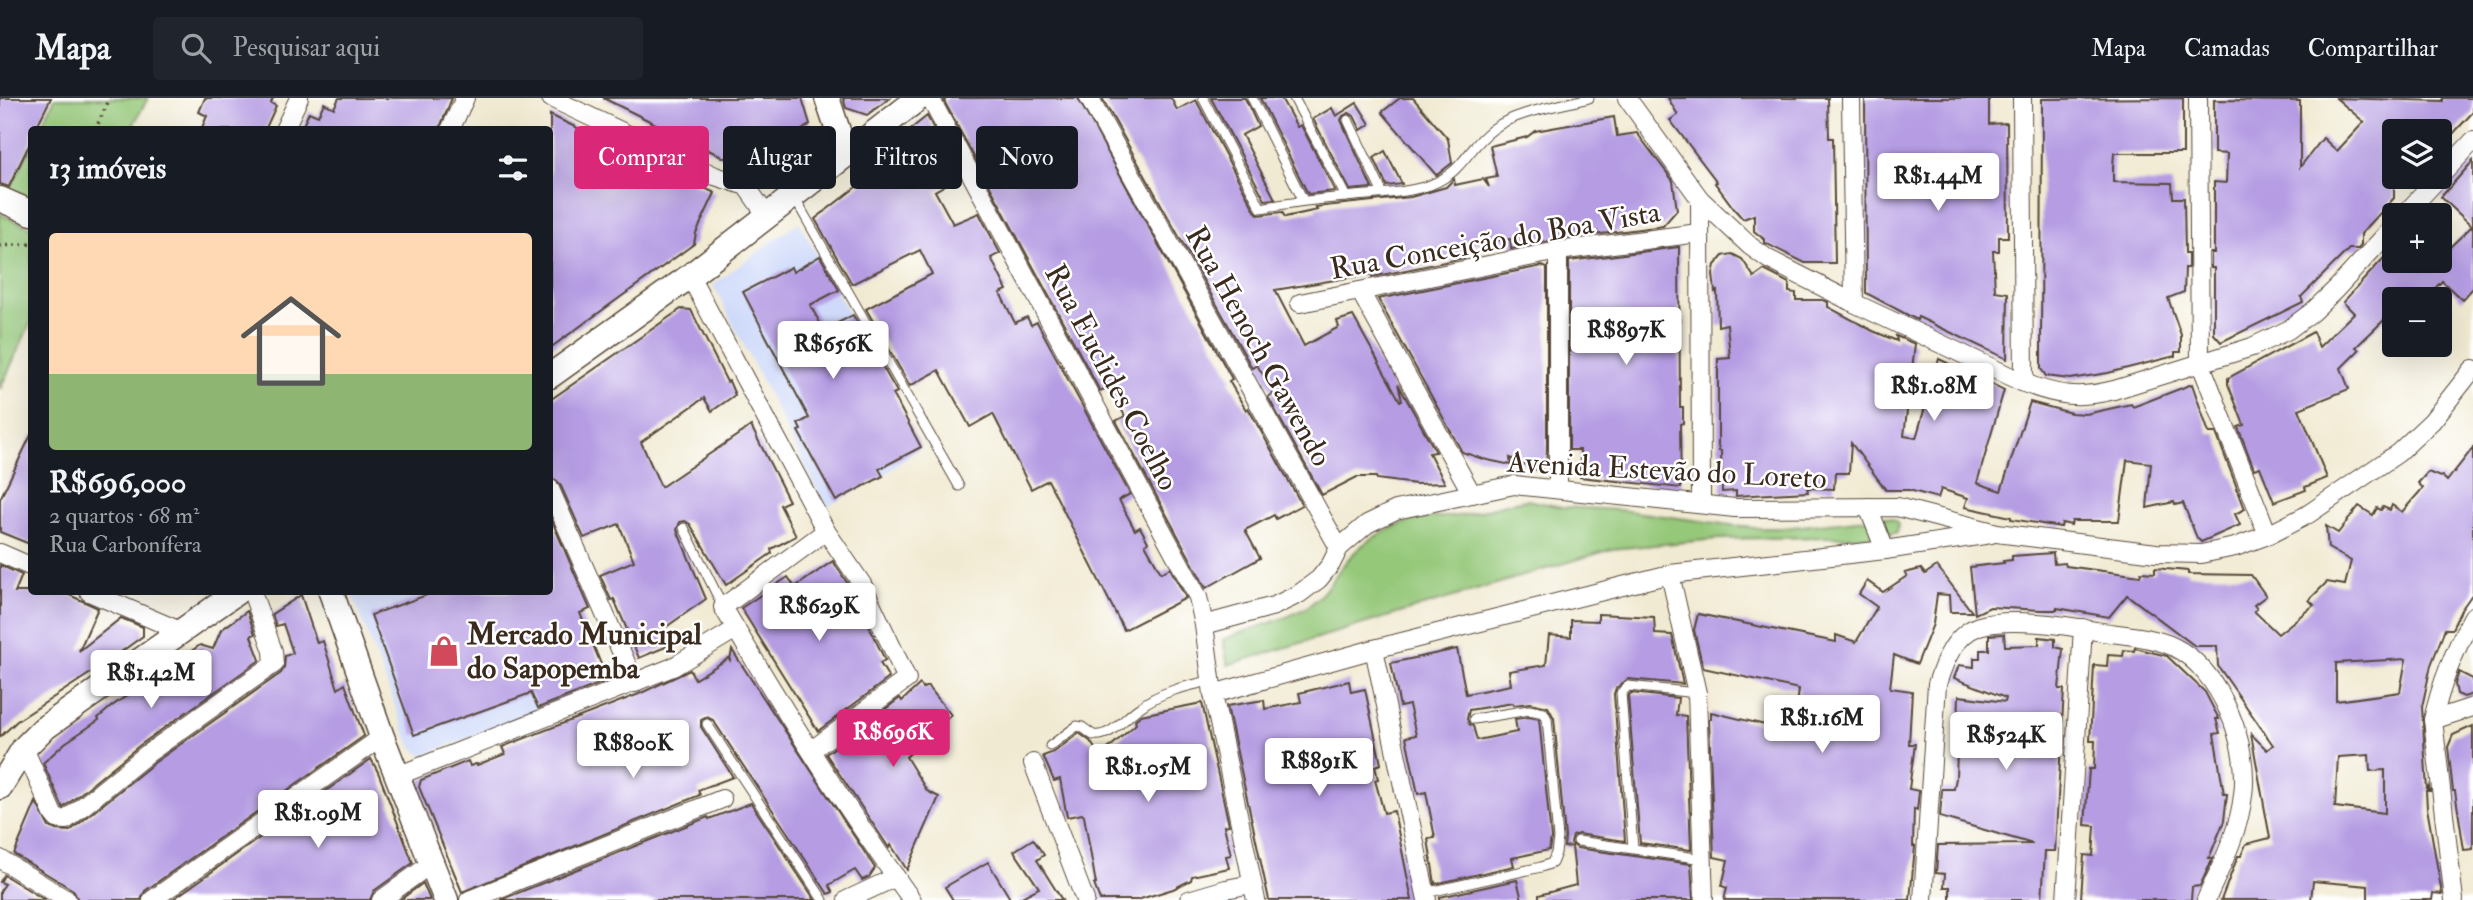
<!DOCTYPE html>
<html lang="pt">
<head>
<meta charset="utf-8">
<style>
	body { margin:0; font-family:"IM FELL Double Pica",serif; background:#20242c; color:#f1f3f6; height:100vh; display:flex; flex-direction:column; font-size:26px; white-space:nowrap }
	* { box-sizing:border-box; margin:0 }
	p { font-size:23px; color:#9ea1a6 }
	.icon { flex:none; width:38px; height:38px; fill:none; stroke:currentColor; stroke-width:2; stroke-linecap:round; stroke-linejoin:round }
	.map { position:relative; flex:1; overflow:hidden }
	.sheet { position:absolute; left:28px; top:28px; width:525px; height:469px; display:flex; flex-direction:column; background:#171b24; border-radius:7px; box-shadow:0 7px 28px #0002 }
	.sheet>* { flex:none }
	.banner { position:absolute; left:574px; top:28px; width:665px; height:63px; display:flex; gap:14px }
	.controls { position:absolute; left:2382px; top:21px; display:grid; gap:14px }
	.controls a { display:grid; place-items:center; width:70px; height:70px; border-radius:7px; background:#171b24; box-shadow:0 7px 28px #0002; font-size:35px }
	.price { position:absolute; translate:-50% -60px; padding:0 16px; border-radius:7px; background:#fff; color:#222; font-size:23px; line-height:46px; filter:drop-shadow(0 2px 4px #0008) }
	.price::after { content:''; position:absolute; left:50%; top:42px; width:21px; height:16px; margin-left:-10px; background:inherit; clip-path:polygon(0 0,100% 0,50% 100%) }
	.price.selected { background:#db2777; color:#fff }
	ul { padding:0; list-style:none }
	li { display:grid; align-content:center; gap:14px; height:371px; padding:0 21px }
	li span { display:grid; place-items:center; height:217px; border-radius:7px; color:#555 }
	li>.icon { margin-inline-start:auto }
	span .icon { width:126px; height:126px; fill:#fffc; stroke-width:1 }
	li b { font-size:30px }
	h2 { display:flex; justify-content:space-between; align-items:center; height:84px; padding:0 21px; font-size:30px }
	.pill { padding:0 24px; border-radius:7px; background:#171b24; box-shadow:0 7px 28px #0002; font-size:24px; line-height:63px }
	.pill.selected { background:#db2777; color:#fff }
	header { display:flex; align-items:center; gap:42px; box-sizing:border-box; height:98px; padding:0 35px; background:#171b24; border-bottom:2px solid #363941 }
	header strong { font-size:33px }
	nav { display:flex; gap:38px; margin-inline-start:auto; font-size:24px }
	.search { width:490px; height:63px; background:#20242c; display:flex; align-items:center; gap:18px; box-sizing:border-box; padding:0 24px; border-radius:7px; color:#9ea1a6; font-size:26px }
	.map>svg:first-child { display:block }
	.built { fill:#cfdafa }
	.green { fill:#95c879; stroke:#68794c; stroke-width:2 }
	.building { fill:#b59ce3; fill-rule:evenodd }
	.lines { fill:none; stroke-linecap:round; stroke-linejoin:round }
	.lane-casing { stroke:#564739; stroke-width:11 }
	.street-casing { stroke:#564739; stroke-width:20 }
	.secondary-casing { stroke:#564739; stroke-width:27 }
	.path { stroke:#564739; stroke-width:3.5; stroke-dasharray:2 5; stroke-linecap:butt }
	.lane { stroke:#fff; stroke-width:9 }
	.street { stroke:#fff; stroke-width:18 }
	.secondary { stroke:#fff; stroke-width:24 }
	.labels { text-anchor:middle; stroke-width:5; stroke-linejoin:round; paint-order:stroke }
	.street-label { font-size:30px; fill:#3b2a1e; stroke:#fff }
	.poi-label { font-size:30px; font-weight:bold; fill:#3b2a1e; stroke:#fff; text-anchor:start }
</style>
</head>
<body>
<header>
<strong>Mapa</strong>
<div class="search"><svg class="icon" aria-label="search" viewBox="0 0 24 24"><circle cx="10" cy="10" r="6"/><path d="M15 15l6 6"/></svg>Pesquisar aqui</div>
<nav><a>Mapa</a><a>Camadas</a><a>Compartilhar</a></nav>
</header>
<div class="map">
<svg width="2473" height="802" viewBox="0 0 2473 802">
	<rect width="100%" height="100%" fill="#fff"/>
	<filter id="ink" filterUnits="userSpaceOnUse"><feTurbulence type="fractalNoise" baseFrequency=".0143" numOctaves="2"/><feDisplacementMap in="SourceGraphic" scale="14" xChannelSelector="R" yChannelSelector="G"/><feConvolveMatrix kernelMatrix="1 2 1 2 8 2 1 2 1" color-interpolation-filters="sRGB"/></filter>
	<filter id="wash" filterUnits="userSpaceOnUse"><feTurbulence type="fractalNoise" baseFrequency=".00686" numOctaves="4" result="noise"/><feDisplacementMap in="SourceGraphic" scale="28" xChannelSelector="R" yChannelSelector="G"/><feGaussianBlur stdDeviation="1.57" result="paint"/><feColorMatrix in="noise" values="0 0 0 0 0 0 0 0 0 0 0 0 0 0 0 0 0 1.4 0 .05"/><feComposite in="paint" operator="in"/></filter>
	<g filter="url(#wash)">
		<rect width="100%" height="100%" fill="#f1ead2"/>
		<g class="built">
			<polygon points="799,124 921,349 883,378 826,409 713,187"/>
			<polygon points="351,494 490,494 539,613 422,658 410,646"/>
		</g>
		<g class="green">
			<polygon points="55,0 148,0 131,31 40,31"/>
			<polygon points="31,48 31,101 10,91"/>
			<polygon points="0,116 32,130 31,224 0,291"/>
			<path d="M1527,402l35,7 58,3 133,18h30l102,-11 10,3 3,4 -1,8 -10,4 -169,3 -106,10 -384,116 -5,-25c27,-13 60,-18 84,-33 21,-14 30,-39 49,-56 18,-17 47,-30 71,-33 13,-2 25,0 37,-3 22,-4 41,-13 63,-15z"/>
		</g>
		<g id="blocks">
			<g class="building">
				<polygon points="0,0 51,0 35,32 32,32 32,41 9,89 0,86"/>
				<polygon points="205,0 273,0 271,5 276,8 265,32 201,32 207,18 199,14"/>
				<polygon points="339,0 452,0 439,32 301,32 309,14 318,18 324,5 334,10"/>
				<polygon points="603,0 802,0 810,26 749,72"/>
				<polygon points="843,0 890,0 867,17 846,10"/>
				<polygon points="947,0 1078,0 1232,281 1229,283 1246,312 1248,310 1302,407 1276,421 1274,417 1245,432 1260,460 1206,490 1116,323 1125,318 1109,289 1100,293 944,3"/>
				<polygon points="1102,0 1171,0 1177,12 1196,2 1255,113 1259,117 1282,114 1285,119 1317,112 1315,109 1411,99 1446,89 1454,81 1455,87 1483,81 1489,89 1486,81 1497,79 1490,48 1527,39 1535,33 1614,19 1617,38 1637,35 1673,83 1677,112 1663,128 1593,137 1596,134 1511,151 1510,141 1463,146 1464,160 1372,179 1372,176 1359,178 1275,192 1304,248 1339,229 1337,223 1353,218 1400,303 1402,302 1398,286 1436,354 1429,355 1445,385 1416,386 1377,381 1376,379 1357,379 1322,397 1268,299 1274,295 1257,267 1252,270"/>
				<polygon points="1211,0 1245,0 1258,28 1242,37 1275,101 1265,102"/>
				<polygon points="1260,0 1281,0 1297,29 1301,27 1335,93 1308,96"/>
				<polygon points="1400,0 1413,0 1448,41 1452,65 1438,76 1436,77 1382,14"/>
				<polygon points="1668,0 1828,0 1829,40 1833,40 1835,165 1805,165 1765,145 1765,142 1754,133 1754,117 1743,121 1735,112 1715,85 1717,84 1670,22 1678,17"/>
				<polygon points="1865,0 1989,0 1989,26 2007,25 2008,139 1999,139 1999,153 1993,153 1995,193 2008,195 2007,261 1918,219 1917,222 1866,195"/>
				<polygon points="2183,0 2183,55 2114,55 2113,69 2113,84 2172,85 2173,100 2184,100 2185,155 2188,155 2188,170 2185,170 2184,194 2168,200 2181,237 2181,254 2175,254 2175,258 2108,275 2070,281 2046,278 2041,271 2041,258 2042,1"/>
				<polygon points="2336,0 2443,3 2443,0 2473,0 2473,14 2440,50 2440,33 2394,33 2394,100 2361,136 2361,147 2358,151 2349,151 2301,199 2303,204 2221,244 2214,236 2214,170 2211,170 2211,155 2214,155 2214,84 2226,85 2227,56 2214,55 2214,2 2300,3 2300,69 2323,40 2337,53 2364,24"/>
				<polygon points="1357,5 1370,26 1361,32 1354,18 1349,15 1343,18 1341,22 1372,90 1350,92 1313,21 1332,10 1336,18"/>
				<polygon points="550,17 715,95 696,135 694,146 550,250"/>
				<polygon points="927,18 951,63 945,66 954,82 935,93 953,126 979,115 1000,155 991,160 1007,192 1000,195 1015,225 1027,219 1031,227 1037,224 1130,396 1119,402 1135,432 1140,429 1148,444 1145,446 1161,475 1170,470 1186,500 1124,532 1048,382 1031,391 993,316 970,329 939,272 910,288 866,211 932,176 920,152 852,186 815,121 883,68 877,58"/>
				<polygon points="1385,53 1402,86 1387,88 1374,60"/>
				<polygon points="2473,63 2473,190 2462,202 2442,183 2425,201 2394,201 2394,233 2384,222 2356,249 2359,252 2341,270 2349,291 2299,311 2327,380 2305,389 2306,392 2274,404 2260,369 2254,371 2238,329 2244,327 2228,286 2228,280 2313,234 2319,249 2354,215 2343,204 2394,149 2394,163 2440,163 2440,139 2450,149 2472,128 2441,99"/>
				<polygon points="1679,149 1680,309 1683,309 1683,325 1680,326 1681,390 1580,379 1580,352 1569,352 1569,163"/>
				<polygon points="1732,156 1742,161 1754,179 1764,172 1789,185 1789,194 1796,195 1796,202 1822,202 1828,204 1828,209 1873,233 1897,243 1896,238 1915,246 1904,338 1916,340 1939,261 2004,292 1977,385 2001,393 2030,304 2071,315 2086,316 2131,306 2133,309 2192,286 2209,335 2216,335 2245,411 2235,416 2240,427 2201,444 2197,440 2183,405 2175,407 2174,404 2147,410 2151,365 2127,362 2119,423 2072,423 2071,427 2062,425 2061,429 2011,421 2011,419 1965,409 1968,400 1941,391 1938,400 1909,392 1886,392 1851,345 1849,375 1835,375 1834,391 1807,390 1808,394 1736,398 1736,393 1722,394 1721,353 1719,353 1718,347 1718,261 1730,260 1727,226 1718,228 1717,193 1715,194 1713,176 1715,167 1723,158"/>
				<polygon points="820,158 839,192 810,207 824,232 853,217 897,294 893,296 921,349 879,371 883,378 836,403 798,333 801,332 798,326 809,320 743,194 791,169 793,174"/>
				<polygon points="1542,168 1547,170 1547,351 1546,367 1541,368 1542,374 1510,360 1511,367 1483,361 1462,354 1378,201"/>
				<polygon points="681,211 691,212 727,284 729,283 735,297 712,313 704,300 641,344 661,389 751,328 789,403 780,407 796,438 771,451 772,455 726,487 690,426 685,423 680,424 677,432 706,501 659,534 668,548 639,560 614,501 611,502 600,477 634,463 619,426 584,440 560,386 556,382 550,380 550,302"/>
				<polygon points="32,335 32,447 0,434 0,401"/>
				<path d="M2473,350v145l-12,17 -9,19h-7l-14,36 -9,42 5,83 2,-4 1,5h-4l1,17 15,86 -9,-1 -1,7h-64v-14l-55,-5 -2,19h-90l17,-44h3l5,-12 24,-6 -19,-104 16,16 6,-5 -55,-79 -1,-20h-22l-68,-51 -18,22 -52,-9v2h-16l-51,-3 -15,7 -5,-47 34,-4 -1,-2 9,-1v-4l41,-3 1,11 11,-1 1,3 74,10 1,-4 14,1v-5l33,3v3l63,1 15,21 -12,9 3,4 -3,2 24,23 36,-29 -5,-5 18,-18 18,3 6,-24 -23,-13 -2,-22 12,7 21,-27 14,9 4,-7 4,2 2,-3 7,3 2,-5 10,7 21,-24 -5,-5 10,-11 12,5 2,-1 5,5zM2406,561l-6,33 -64,9v-38zM2369,657l1,16 15,-1v43l-50,-6 3,-50z"/>
				<polygon points="550,418 590,511 580,515 603,571 606,579 604,584 538,610 531,595 414,637 371,517 427,497 426,494 550,494"/>
				<polygon points="833,463 853,494 885,562 880,565 889,580 818,633 741,510 788,479 795,489"/>
				<polygon points="0,467 22,477 15,494 63,494 98,510 79,553 121,520 143,529 143,538 100,569 17,623 0,639"/>
				<polygon points="1937,468 1972,514 1950,514 1949,497 1937,496 1933,526 1917,566 1894,557 1890,590 1912,593 1909,646 1915,646 1909,691 1919,693 1917,712 1914,711 1913,748 1915,748 1910,802 1724,802 1727,790 1722,788 1728,762 1714,759 1709,621 1711,621 1711,614 1794,634 1799,591 1703,570 1694,532 1698,516 1836,544 1836,537 1856,544 1877,509 1859,496 1867,483 1883,494 1907,478 1905,475 1921,471 1925,476"/>
				<polygon points="301,497 317,545 323,543 338,591 345,586 364,638 145,793 141,802 78,802 73,792 14,756 36,704 49,729 56,732 70,733 154,665 281,575 284,570 285,558 293,555 283,526 276,528 272,516"/>
				<polygon points="247,513 255,536 251,538 260,562 140,647 63,710 43,665 65,645 99,622 98,620 112,608 200,547 213,551 221,532"/>
				<polygon points="1598,516 1654,519 1655,536 1672,537 1683,586 1628,581 1616,590 1614,596 1625,743 1578,736 1573,738 1571,745 1577,750 1691,766 1693,802 1539,802 1539,797 1576,787 1572,748 1564,749 1565,739 1554,620 1548,609 1530,605 1514,607 1513,605 1469,612 1467,621 1469,626 1473,628 1477,642 1517,634 1515,621 1529,619 1539,621 1551,740 1549,752 1512,760 1514,768 1435,786 1428,741 1435,740 1426,694 1418,696 1406,639 1416,637 1409,607 1400,609 1391,565 1457,551 1466,596 1511,587 1509,573 1546,567 1549,537 1571,539 1571,522 1598,523"/>
				<polygon points="2004,536 2005,548 2039,547 2039,539 2055,541 2055,549 2063,551 2059,591 2064,591 2055,753 2045,753 2042,802 1950,802 1950,789 1944,789 1945,776 1936,775 1938,747 2033,746 1940,719 1942,691 1954,691 1956,680 1959,598 2005,604 2006,600 1954,580 1959,567 1974,569 1974,560 1980,560 1980,552 1989,552 1989,537"/>
				<polygon points="2135,550 2167,558 2205,594 2219,621 2216,621 2220,635 2214,636 2224,696 2227,696 2224,723 2209,760 2213,760 2200,788 2192,789 2191,802 2093,802 2081,800 2084,757 2093,758 2095,728 2085,727 2089,671 2094,671 2095,643 2090,643 2094,567 2107,568 2108,557 2123,558 2124,552 2134,553"/>
				<polygon points="732,552 875,770 869,779 862,782 855,772 829,787 833,794 828,796 713,622 707,619 701,622 701,629 733,679 698,692 700,697 462,794 419,689 421,682 468,663 470,668 476,666 477,667 505,656 502,649 639,596 690,572 695,581 729,560 730,562"/>
				<polygon points="2459,574 2473,581 2473,596 2464,599 2457,596 2455,586"/>
				<polygon points="1349,583 1351,594 1365,591 1381,666 1375,668 1378,681 1375,682 1384,715 1394,713 1412,802 1269,802 1227,608 1264,602 1265,611 1301,604 1299,595"/>
				<polygon points="920,586 923,590 928,588 951,617 906,659 927,693 939,699 907,772 891,747 889,750 826,656 900,600 902,603"/>
				<polygon points="1631,595 1678,600 1676,617 1686,618 1691,752 1640,745 1628,598"/>
				<polygon points="1202,605 1229,727 1224,728 1231,757 1226,758 1229,770 1192,778 1191,782 1173,791 1137,802 1100,802 1094,786 1096,786 1084,718 1082,716 1067,719 1060,681 1054,683 1043,658 1054,654 1079,635 1090,643 1100,658 1136,626 1135,622 1141,617"/>
				<polygon points="2473,628 2473,751 2464,752 2455,693 2453,693 2448,649 2453,637"/>
				<polygon points="371,661 378,674 413,765 374,793 370,802 172,802"/>
				<polygon points="751,705 815,802 500,802 708,719 709,721"/>
				<polygon points="1033,741 1044,757 1037,762 1062,802 1016,802 1039,790 1014,753"/>
				<polygon points="988,764 1011,802 953,802 945,789"/>
				<polygon points="4,777 45,802 0,802 0,793 5,786 0,784"/>
				<polygon points="1517,782 1522,802 1440,802 1440,799"/>
				<polygon points="423,785 430,802 400,802"/>
			</g>
		</g>
	</g>
	<g filter="url(#ink)">
		<use href="#blocks" fill-opacity="0" stroke="#564739" stroke-width="2"/>
		<g class="lines">
			<defs>
				<g id="lane">
					<path d="M1203,0l58,110c28,-5 56,-9 85,-11 27,-3 58,-3 84,-12 34,-13 37,-37 63,-56 24,-18 67,-23 96,-31"/>
					<polyline points="1252,0 1303,102"/>
					<polyline points="1294,0 1346,99"/>
					<polyline points="1348,22 1383,96"/>
					<polyline points="794,99 959,388"/>
					<polyline points="684,430 723,509"/>
					<polyline points="707,626 823,802"/>
					<path d="M1050,648l27,-20 5,1 11,8c18,3 32,-18 46,-27 20,-16 47,-22 71,-27"/>
					<polyline points="1578,743 1703,761"/>
					<polyline points="1633,750 1621,595 1628,588 1697,595"/>
					<polyline points="1425,795 1541,769 1552,765 1556,755 1558,740 1547,621 1544,615 1529,612 1474,621"/>
				</g>
				<g id="street">
					<polyline points="551,0 715,78 746,88 767,118"/>
					<polyline points="930,0 1198,499 1204,527 1213,596 1256,802"/>
					<polyline points="1089,0 1339,450"/>
					<path d="M1627,0l73,101 50,47 18,13 86,44 170,80c34,13 55,16 90,7l138,-43 36,-17 24,-18 24,-23 58,-63"/>
					<polyline points="1851,0 1854,205"/>
					<polyline points="2022,0 2024,285"/>
					<polyline points="2198,0 2200,264 2268,437"/>
					<polyline points="284,32 299,0"/>
					<polyline points="450,32 465,0"/>
					<polyline points="1700,101 1701,406"/>
					<polyline points="2404,117 2473,43"/>
					<path d="M690,178l136,255 -103,76c58,100 121,199 189,293"/>
					<polyline points="1360,193 1472,396"/>
					<polyline points="1300,205 1558,153 1699,135"/>
					<polyline points="1558,390 1558,153"/>
					<polyline points="550,391 635,585"/>
					<polyline points="1868,409 1885,452"/>
					<polyline points="0,455 32,469"/>
					<polyline points="1670,476 1697,595 1704,802"/>
					<polyline points="89,494 180,533"/>
					<polyline points="1204,527 1274,508 1299,496 1319,481 1331,466 1339,450 1367,426 1396,412 1514,387 1735,410 1897,409 1997,435 2156,455 2201,456 2235,449 2268,437 2307,417 2398,355 2432,323 2473,271"/>
					<polyline points="1374,551 1427,802"/>
					<polyline points="1213,596 1374,551 1670,476 1885,452 1991,436"/>
					<polyline points="2433,622 2473,609"/>
					<polyline points="24,650 53,716 57,721 66,722 147,656 274,566 273,553 252,494"/>
					<polyline points="812,652 907,581 862,486 826,433"/>
					<polyline points="1033,665 1085,802"/>
					<polyline points="397,678 673,569 736,531"/>
					<polyline points="0,761 67,802"/>
					<polyline points="152,802 382,639"/>
					<polyline points="381,802 432,765"/>
					<polyline points="469,802 722,701"/>
					<polyline points="847,802 896,779"/>
					<polyline points="1189,802 1226,791 1252,786"/>
					<path d="M1923,802l14,-216c7,-22 17,-49 42,-58 29,-9 87,-1 117,5 25,4 55,5 78,16 47,23 76,99 69,148 -4,37 -22,71 -37,105"/>
					<polyline points="2066,802 2083,530"/>
					<path d="M2454,802l-21,-180c8,-37 22,-71 40,-104"/>
				</g>
				<g id="secondary">
					<polyline points="827,0 846,57"/>
					<polyline points="0,101 32,115"/>
					<polyline points="550,278 690,178 919,0"/>
					<polyline points="331,494 382,639 446,802"/>
					<polyline points="0,689 24,650 43,631 237,494"/>
				</g>
			</defs>
			<use href="#lane" class="lane-casing"/>
			<use href="#street" class="street-casing"/>
			<use href="#secondary" class="secondary-casing"/>
			<g class="path">
				<polyline points="95,32 110,0"/>
				<polyline points="0,148 32,146"/>
			</g>
			<use href="#lane" class="lane"/>
			<use href="#street" class="street"/>
			<use href="#secondary" class="secondary"/>
		</g>
	</g>
	<defs>
		<symbol id="shop-bare" viewBox="-9 -9 18 18"><path d="M-5-2.5h2.3a2.7 3.5 0 0 1 5.4 0H5L5.5 6h-11ZM-1.5-2.5h3a1.5 2.3 0 0 0-3 0Z" fill="#d1495b" stroke="#fff" stroke-width="2.5" paint-order="stroke"/></symbol>
	</defs>
	<g fill-rule="evenodd">
		<use href="#shop-bare" x="422" y="531" width="44" height="44"/>
	</g>
	<g class="labels">
		<g class="street-label">
			<text transform="translate(1495 142) rotate(-10)" y="10">Rua Conceição do Boa Vista</text>
			<text transform="translate(1259 248) rotate(61)" y="10">Rua Henoch Gawendo</text>
			<text transform="translate(1112 279) rotate(62)" y="10">Rua Euclides Coelho</text>
			<text transform="translate(1667 372) rotate(3)" y="10">Avenida Estevão do Loreto</text>
		</g>
		<g class="poi-label">
			<text x="467" y="546">Mercado Municipal<tspan x="467" dy="34">do Sapopemba</tspan></text>
		</g>
	</g>
</svg>
<div class="controls">
<a><svg class="icon" aria-label="layers" viewBox="0 0 24 24"><path d="M12 4l9 5-9 5-9-5zM3 14l9 5 9-5"/></svg></a>
<a>+</a>
<a>−</a>
</div>
<b class="price" style="left:1938px;top:115px">R$1.44M</b>
<b class="price" style="left:1626px;top:269px">R$897K</b>
<b class="price" style="left:833px;top:283px">R$656K</b>
<b class="price" style="left:1934px;top:325px">R$1.08M</b>
<b class="price" style="left:819px;top:545px">R$629K</b>
<b class="price" style="left:151px;top:612px">R$1.42M</b>
<b class="price" style="left:1822px;top:657px">R$1.16M</b>
<b class="price selected" style="left:893px;top:671px">R$696K</b>
<b class="price" style="left:2006px;top:674px">R$524K</b>
<b class="price" style="left:633px;top:682px">R$800K</b>
<b class="price" style="left:1319px;top:700px">R$891K</b>
<b class="price" style="left:1148px;top:706px">R$1.05M</b>
<b class="price" style="left:318px;top:752px">R$1.09M</b>
<div class="banner">
<a class="pill selected">Comprar</a>
<a class="pill">Alugar</a>
<a class="pill">Filtros</a>
<a class="pill">Novo</a>
</div>
<section class="sheet">
<h2>13 imóveis<svg class="icon" aria-label="filters" viewBox="0 0 24 24"><path d="M4 7h16M4 17h16"/><circle cx="9" cy="7" r="2"/><circle cx="15" cy="17" r="2"/></svg></h2>
<ul>
<li><span style="background:linear-gradient(#ffd9b3 65%,#8fb573 0)"><svg class="icon" aria-label="home" viewBox="0 0 24 24"><path d="M3 11l9-7 9 7M6 9v11h12V9"/></svg></span><div><b>R$696,000</b><p>2 quartos · 68 m²</p><p>Rua Carbonífera</p></div></li>
</ul>
</section>
</div>
</body>
</html>
